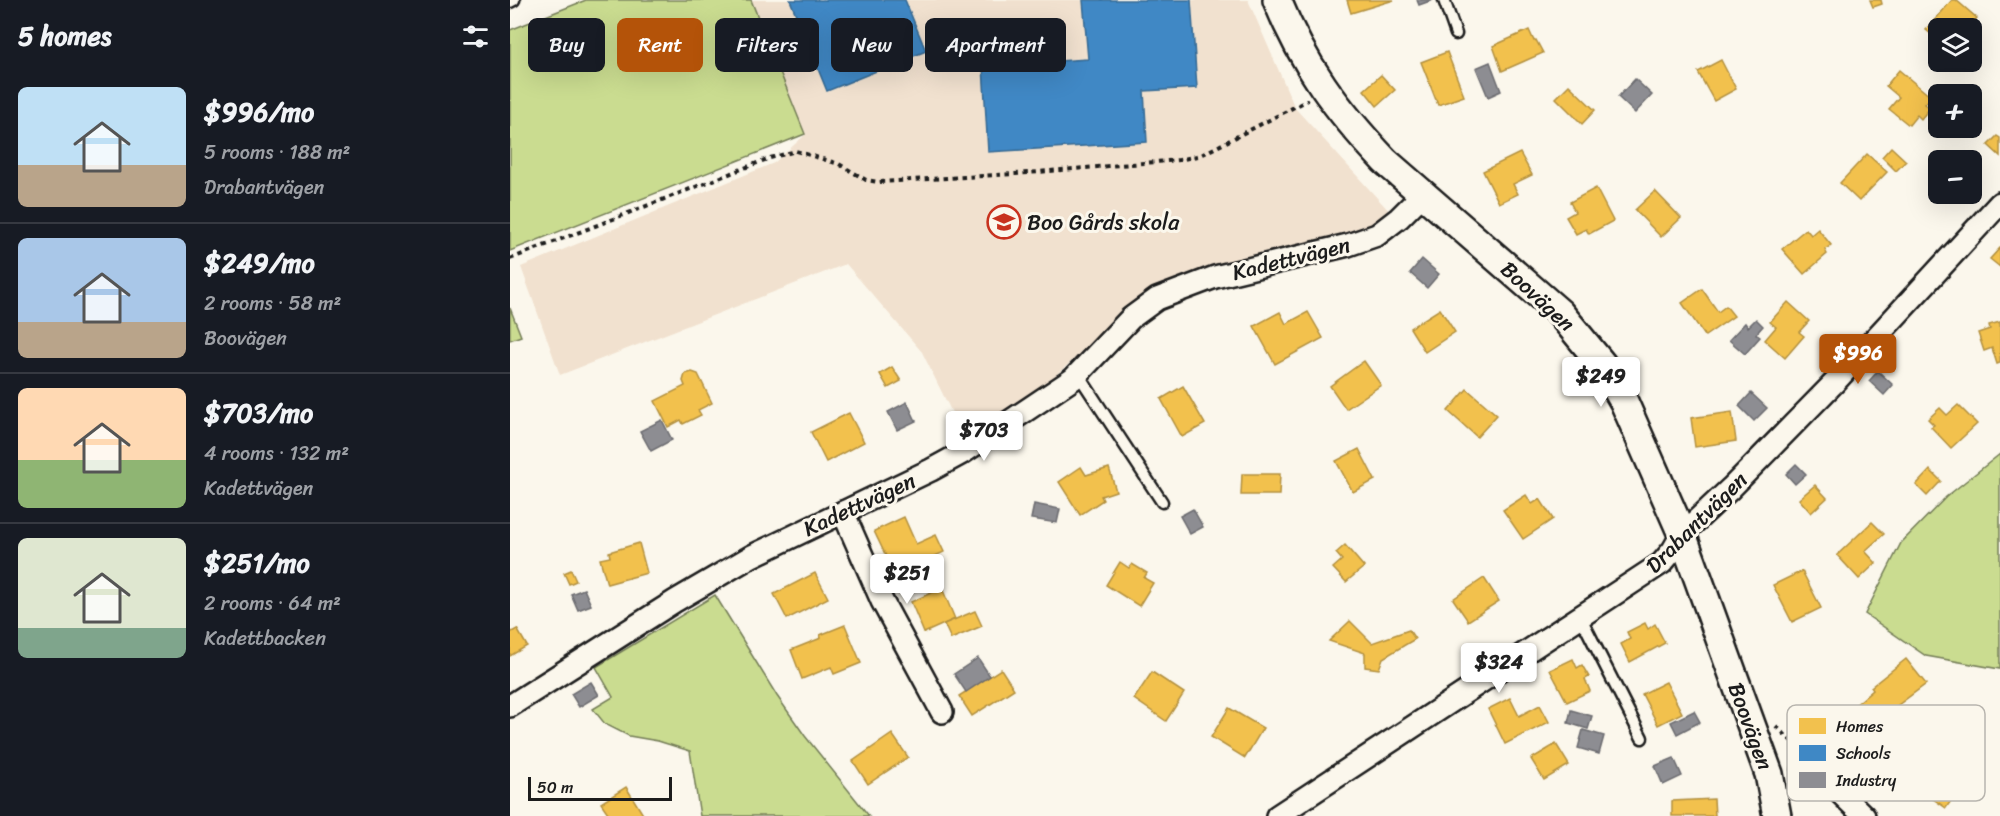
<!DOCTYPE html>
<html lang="en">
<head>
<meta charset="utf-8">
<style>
	body { margin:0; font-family:Sriracha,sans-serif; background:#242831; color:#f1f3f6; height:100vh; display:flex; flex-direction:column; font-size:22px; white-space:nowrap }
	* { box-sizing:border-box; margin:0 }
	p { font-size:20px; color:#9ea1a6 }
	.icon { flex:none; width:33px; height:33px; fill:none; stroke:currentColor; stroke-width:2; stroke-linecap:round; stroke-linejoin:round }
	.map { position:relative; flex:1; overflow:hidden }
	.side { display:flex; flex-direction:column; background:#171b24; width:510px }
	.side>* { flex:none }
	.guide { position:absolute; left:18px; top:18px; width:570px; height:54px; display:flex; gap:12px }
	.buttons { position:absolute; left:1418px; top:18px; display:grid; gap:12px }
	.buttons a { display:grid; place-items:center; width:54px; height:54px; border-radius:9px; background:#171b24; box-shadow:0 6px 24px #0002; font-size:30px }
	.scale { position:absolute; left:18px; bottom:15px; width:144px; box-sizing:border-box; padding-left:6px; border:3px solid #1c1c1c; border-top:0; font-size:16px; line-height:21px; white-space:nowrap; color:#1c1c1c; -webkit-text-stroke:4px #fbf7ec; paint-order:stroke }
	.price { position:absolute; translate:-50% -51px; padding:0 14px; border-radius:6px; background:#fff; color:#222; font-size:20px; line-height:39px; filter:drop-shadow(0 2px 3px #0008) }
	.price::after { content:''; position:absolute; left:50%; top:36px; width:18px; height:14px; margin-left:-9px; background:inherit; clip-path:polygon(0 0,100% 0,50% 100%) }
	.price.current { background:#b45309; color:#fff }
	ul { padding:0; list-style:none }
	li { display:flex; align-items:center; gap:18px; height:150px; padding:0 18px }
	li+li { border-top:2px solid #363941 }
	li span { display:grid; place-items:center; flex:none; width:168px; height:120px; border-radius:9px; color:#555 }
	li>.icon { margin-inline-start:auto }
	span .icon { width:72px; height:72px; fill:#fffc; stroke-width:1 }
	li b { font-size:26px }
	h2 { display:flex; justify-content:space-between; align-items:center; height:72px; padding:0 18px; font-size:26px }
	.pill { padding:0 21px; border-radius:9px; background:#171b24; box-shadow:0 6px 24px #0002; font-size:21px; line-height:54px }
	.pill.current { background:#b45309; color:#fff }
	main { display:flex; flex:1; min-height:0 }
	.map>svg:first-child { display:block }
	.built { fill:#f1e1cf }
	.green { fill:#cadc90; stroke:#737c56; stroke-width:1.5 }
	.homes { fill:#f2c14e; stroke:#b2903f; stroke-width:1.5 }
	.schools { fill:#3f88c5; stroke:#346892; stroke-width:1.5 }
	.industry { fill:#8d8d92; stroke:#6b6b6f; stroke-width:1.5 }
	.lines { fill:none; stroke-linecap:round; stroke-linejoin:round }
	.service-casing { stroke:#1c1c1c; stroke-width:15 }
	.minor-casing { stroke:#1c1c1c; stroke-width:26 }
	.tertiary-casing { stroke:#1c1c1c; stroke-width:32 }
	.path { stroke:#1c1c1c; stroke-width:4; stroke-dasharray:4.5 4.5; stroke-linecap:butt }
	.service { stroke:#fbf7ec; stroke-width:10 }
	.minor { stroke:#fbf7ec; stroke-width:21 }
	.tertiary { stroke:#fbf7ec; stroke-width:27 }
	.labels { text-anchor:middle; stroke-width:6; stroke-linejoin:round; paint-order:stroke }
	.poi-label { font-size:22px; fill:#1c1c1c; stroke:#fbf7ec; text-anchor:start }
	.street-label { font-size:22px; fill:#1c1c1c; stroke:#fbf7ec }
	.key { fill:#fbf7ec; stroke:#b8b5ae; stroke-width:1.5 }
	.key-label { font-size:16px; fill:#1c1c1c }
</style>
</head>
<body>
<main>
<section class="side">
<h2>5 homes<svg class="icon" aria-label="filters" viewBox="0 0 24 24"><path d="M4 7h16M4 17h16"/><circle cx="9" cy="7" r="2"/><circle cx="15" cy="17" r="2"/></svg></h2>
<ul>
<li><span style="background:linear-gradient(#bfe0f5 65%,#b9a48a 0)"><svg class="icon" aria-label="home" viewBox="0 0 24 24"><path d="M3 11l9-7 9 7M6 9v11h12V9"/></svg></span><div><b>$996/mo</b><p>5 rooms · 188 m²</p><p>Drabantvägen</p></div></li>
<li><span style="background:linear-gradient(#a9c7e8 70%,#b9a48a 0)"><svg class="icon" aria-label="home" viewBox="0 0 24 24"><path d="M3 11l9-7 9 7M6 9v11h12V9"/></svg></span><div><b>$249/mo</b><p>2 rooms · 58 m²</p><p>Boovägen</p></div></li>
<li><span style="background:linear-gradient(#ffd9b3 60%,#8fb573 0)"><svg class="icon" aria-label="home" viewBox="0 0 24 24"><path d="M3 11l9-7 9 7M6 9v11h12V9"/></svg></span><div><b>$703/mo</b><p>4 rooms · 132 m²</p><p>Kadettvägen</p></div></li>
<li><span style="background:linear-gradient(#dfe7d0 75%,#7fa58c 0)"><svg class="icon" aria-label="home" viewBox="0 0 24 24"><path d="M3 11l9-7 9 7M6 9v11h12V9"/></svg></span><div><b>$251/mo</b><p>2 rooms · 64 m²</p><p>Kadettbacken</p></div></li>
</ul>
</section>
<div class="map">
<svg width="1490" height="816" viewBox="0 0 1490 816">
	<rect width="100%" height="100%" fill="#fbf7ec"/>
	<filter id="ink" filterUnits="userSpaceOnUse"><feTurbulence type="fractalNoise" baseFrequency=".0167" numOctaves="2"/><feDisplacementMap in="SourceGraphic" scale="12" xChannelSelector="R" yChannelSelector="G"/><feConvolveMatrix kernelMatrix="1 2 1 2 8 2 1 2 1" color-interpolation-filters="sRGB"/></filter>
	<g filter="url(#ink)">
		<polygon class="built" points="241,0 738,0 785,108 880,212 858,233 663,281 617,313 516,401 453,435 412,352 336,264 50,375 11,267 264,163 295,135"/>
		<g class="green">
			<polygon points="76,0 241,0 295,134 0,251 0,30"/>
			<polygon points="0,308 11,336 0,340"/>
			<polygon points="1490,454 1490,669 1416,656 1355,614 1391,543 1436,497"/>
			<polygon points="205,595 267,696 295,736 359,816 190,816 180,751 148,741 119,736 95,724 83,709 103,697 86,667"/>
		</g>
		<g class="homes">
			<polygon points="837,0 884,0 841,13"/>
			<polygon points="1360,0 1371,0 1372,4 1363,7"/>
			<polygon points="1442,0 1446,0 1467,18 1458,28 1428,28 1428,40 1416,30"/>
			<polygon points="1019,30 1024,41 1026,40 1033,53 992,71 983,46"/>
			<polygon points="937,52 954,96 928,105 911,62"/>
			<polygon points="1211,60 1226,89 1204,101 1188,72"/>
			<polygon points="1389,70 1421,97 1415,104 1420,108 1411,119 1407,115 1399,125 1379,109 1389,97 1376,86"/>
			<polygon points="871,75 885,90 867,106 854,90"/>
			<polygon points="1059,85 1085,110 1072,124 1046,98"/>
			<polygon points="1487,136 1490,138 1490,156 1478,145"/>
			<polygon points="1381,147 1396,161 1386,171 1372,157"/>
			<polygon points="1010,153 1022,175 1003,184 1008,194 989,203 973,171"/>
			<polygon points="1357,154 1377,172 1349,201 1330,183"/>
			<polygon points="1086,188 1103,221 1079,234 1076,229 1066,234 1056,217 1065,212 1060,202"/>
			<polygon points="1145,191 1171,218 1151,237 1125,210"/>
			<polygon points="1296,229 1301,235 1308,229 1321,245 1315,250 1317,254 1294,274 1272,249"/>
			<polygon points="1490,248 1490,267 1480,259"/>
			<polygon points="1192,289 1208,312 1216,306 1224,316 1195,336 1172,303"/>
			<polygon points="1278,302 1299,321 1289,332 1294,336 1275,358 1255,340 1266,327 1260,322"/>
			<polygon points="930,309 945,332 915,352 900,328"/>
			<polygon points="770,312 776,324 798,312 813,338 765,364 744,326"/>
			<polygon points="1490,322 1490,363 1487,364 1482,348 1474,351 1468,333 1480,329 1479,325"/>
			<polygon points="854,361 871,385 836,409 820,386"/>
			<polygon points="382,367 391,381 378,388 370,374"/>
			<polygon points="182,372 188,374 202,403 188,410 191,415 173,424 171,420 158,427 145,401 175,386 173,381 175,374"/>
			<polygon points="673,386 695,424 672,437 651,399"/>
			<polygon points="957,389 987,415 967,437 938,411"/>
			<polygon points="1448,405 1467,424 1441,448 1421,427 1424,425 1418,419 1430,408 1437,415"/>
			<polygon points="1222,412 1226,441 1185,447 1181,418"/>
			<polygon points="339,413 354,442 316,462 301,432"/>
			<polygon points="849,449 865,480 843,492 826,461"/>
			<polygon points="571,467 576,475 599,468 606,491 591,496 593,500 570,515 549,482"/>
			<polygon points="1420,470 1431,481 1417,496 1406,485"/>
			<polygon points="732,474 770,474 769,495 731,495"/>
			<polygon points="1305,485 1317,498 1301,513 1289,499"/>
			<polygon points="1016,495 1022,504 1030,499 1043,519 1013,539 993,510"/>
			<polygon points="394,517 406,544 426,535 434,552 385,575 364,531"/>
			<polygon points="1362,522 1374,534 1355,551 1366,563 1349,579 1327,555"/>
			<polygon points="129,543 137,573 97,584 90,559 100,557 99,552"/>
			<polygon points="835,545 854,567 836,582 823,568 832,560 826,553"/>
			<polygon points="610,562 619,568 622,564 637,573 634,578 643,583 629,606 596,585"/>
			<polygon points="61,570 66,581 59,584 54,573"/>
			<polygon points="1292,571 1311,608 1282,622 1263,585"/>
			<polygon points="305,573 318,598 277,619 264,594"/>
			<polygon points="974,578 989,601 958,621 943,599"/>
			<polygon points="432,588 445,619 414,633 401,602"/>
			<polygon points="465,611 472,626 441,639 434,624"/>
			<polygon points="840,621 862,643 899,630 905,639 873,658 869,669 855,667 855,653 819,641"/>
			<polygon points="1135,623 1138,629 1145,624 1155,643 1120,662 1111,644 1120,639 1117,632"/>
			<polygon points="335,625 351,663 324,674 321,667 292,679 281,650 311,638 310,635"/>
			<polygon points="7,629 17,646 0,656 0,633"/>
			<polygon points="1063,659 1067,668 1072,665 1079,677 1075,679 1080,691 1057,702 1040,670"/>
			<polygon points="1396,659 1416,684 1360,726 1344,706 1363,690 1361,687"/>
			<polygon points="491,669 504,689 462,716 449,696"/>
			<polygon points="642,672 674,693 656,721 624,699"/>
			<polygon points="1156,682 1172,713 1148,725 1132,694"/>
			<polygon points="1000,698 1009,716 1030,705 1039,722 995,744 978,709"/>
			<polygon points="719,708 753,728 735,758 701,737"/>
			<polygon points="382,734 398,757 358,784 343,761"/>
			<polygon points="1046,744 1059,765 1034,780 1021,759"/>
			<polygon points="1416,764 1450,788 1436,808 1402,784"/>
			<polygon points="116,787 134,816 100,816 91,803"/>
			<polygon points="1204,799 1205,816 1162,816 1162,801"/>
		</g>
		<g class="schools">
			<polygon points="280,0 395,0 416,51 317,91"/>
			<polygon points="573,0 681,0 687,88 634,91 637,142 478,152 473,66 578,59"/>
		</g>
		<g class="industry">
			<polygon points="907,0 923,0 909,5"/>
			<polygon points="980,62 991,91 978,97 966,68"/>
			<polygon points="1125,79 1142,95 1125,113 1108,97"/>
			<polygon points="912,259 929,274 917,288 900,273"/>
			<polygon points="1246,319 1253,326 1246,334 1250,337 1235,354 1219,340 1235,323 1238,327"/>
			<polygon points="1368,371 1383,385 1374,395 1359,381"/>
			<polygon points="1241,393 1257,408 1244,421 1229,406"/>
			<polygon points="397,402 406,421 387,430 378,412"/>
			<polygon points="152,420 162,440 141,451 130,431"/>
			<polygon points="1286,464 1296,474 1285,484 1276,474"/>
			<polygon points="524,504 550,509 547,523 521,519"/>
			<polygon points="683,509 693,527 680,534 670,516"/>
			<polygon points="74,589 81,605 68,610 61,594"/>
			<polygon points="468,658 480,676 456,692 444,674"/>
			<polygon points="81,682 89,695 69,707 61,694"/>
			<polygon points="1061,710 1082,716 1078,729 1058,723"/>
			<polygon points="1184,711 1190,722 1167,734 1161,722"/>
			<polygon points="1073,730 1094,736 1089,754 1068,748"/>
			<polygon points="1164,758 1172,776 1153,785 1145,766"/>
		</g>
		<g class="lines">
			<defs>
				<g id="service">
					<polyline points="934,0 946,34"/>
					<polyline points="0,2 4,0"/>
					<polyline points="568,374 652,502"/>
					<polyline points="1071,618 1132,738"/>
				</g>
				<g id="minor">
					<polyline points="333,512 372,601 432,712"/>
					<polyline points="0,706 165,601 242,556 421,470 454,452 563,379 621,318 647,299 705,277 838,245 867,235 889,218 914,193"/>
					<polyline points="1293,771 1324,787 1354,816"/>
					<polyline points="767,816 1152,563 1163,550 1172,534 1221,488 1325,382 1490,203"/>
				</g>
				<path id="tertiary" d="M767,0c27,66 59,109 108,161l175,152 42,51 22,38 58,132 87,240 8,42"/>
			</defs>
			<use href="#service" class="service-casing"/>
			<use href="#minor" class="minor-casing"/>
			<use href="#tertiary" class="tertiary-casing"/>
			<g class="path">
				<polyline points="0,259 260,158 286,151 329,164 356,180 369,182 505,174 669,160 691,155 798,100"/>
				<polyline points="1266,726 1293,752"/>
			</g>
			<use href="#service" class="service"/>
			<use href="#minor" class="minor"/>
			<use href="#tertiary" class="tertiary"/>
		</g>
	</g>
	<defs>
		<symbol id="school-ring" viewBox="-11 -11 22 22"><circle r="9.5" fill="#fbf7ec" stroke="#c8321e" stroke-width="1.5"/><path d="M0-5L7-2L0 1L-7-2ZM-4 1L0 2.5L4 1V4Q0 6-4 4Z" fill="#c8321e"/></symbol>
	</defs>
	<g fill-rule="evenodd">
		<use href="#school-ring" x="475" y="203" width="38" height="38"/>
	</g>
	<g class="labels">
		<g class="poi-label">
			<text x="517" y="230">Boo Gårds skola</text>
		</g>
		<g class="street-label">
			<text transform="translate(781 258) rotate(-14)" y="8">Kadettvägen</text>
			<text transform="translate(1028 296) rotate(43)" y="8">Boovägen</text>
			<text transform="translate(349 504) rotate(-25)" y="8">Kadettvägen</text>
			<text transform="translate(1186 522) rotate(-45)" y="8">Drabantvägen</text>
			<text transform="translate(1241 726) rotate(70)" y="8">Boovägen</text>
		</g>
	</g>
	<rect x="1277" y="705" width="198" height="96" rx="9" class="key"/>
	<rect x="1289" y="718" width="27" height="16" fill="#f2c14e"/>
	<rect x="1289" y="745" width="27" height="16" fill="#3f88c5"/>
	<rect x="1289" y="772" width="27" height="16" fill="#8d8d92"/>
	<g class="key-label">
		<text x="1326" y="732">Homes</text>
		<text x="1326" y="759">Schools</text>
		<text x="1326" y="786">Industry</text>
	</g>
</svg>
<div class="buttons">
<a><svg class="icon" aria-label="layers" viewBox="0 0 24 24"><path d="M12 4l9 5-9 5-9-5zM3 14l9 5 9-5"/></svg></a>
<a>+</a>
<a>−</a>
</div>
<div class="scale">50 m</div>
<b class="price current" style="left:1348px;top:385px">$996</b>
<b class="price" style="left:1091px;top:408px">$249</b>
<b class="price" style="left:474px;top:462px">$703</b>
<b class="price" style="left:397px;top:605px">$251</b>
<b class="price" style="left:989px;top:694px">$324</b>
<div class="guide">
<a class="pill">Buy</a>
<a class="pill current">Rent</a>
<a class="pill">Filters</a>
<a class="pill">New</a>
<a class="pill">Apartment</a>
</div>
</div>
</main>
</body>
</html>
